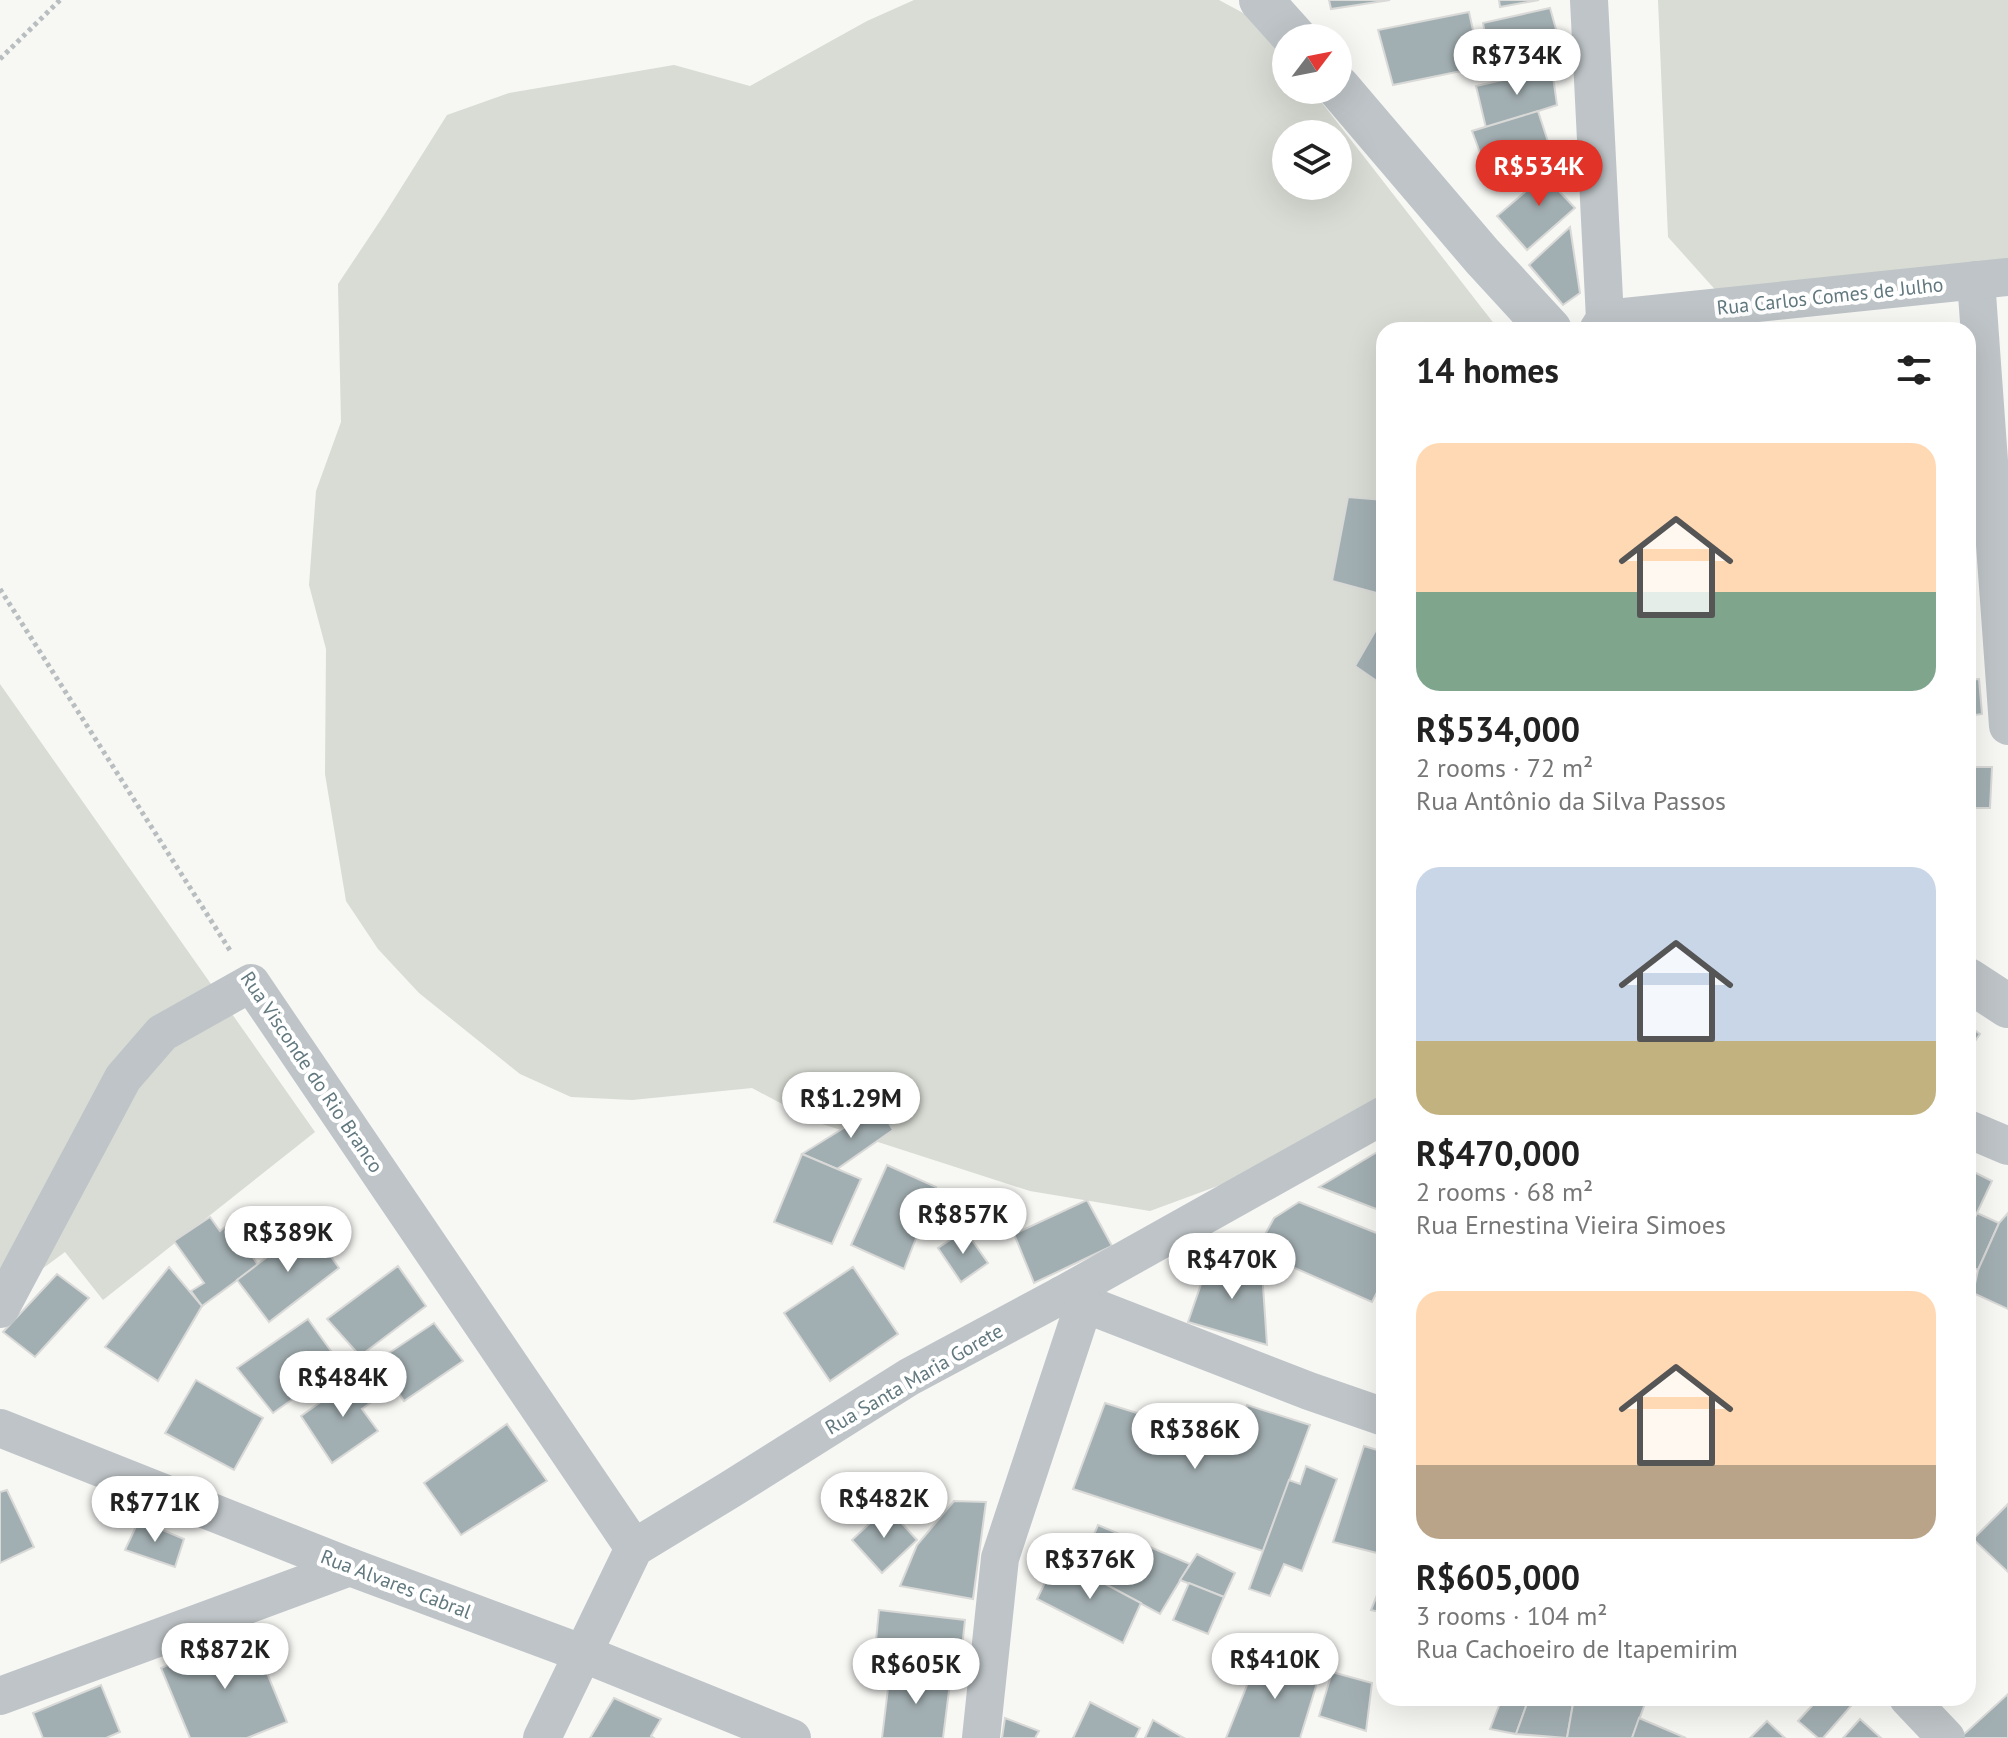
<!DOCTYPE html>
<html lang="en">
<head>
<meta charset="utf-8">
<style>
	body { margin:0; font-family:"PT Sans",sans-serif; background:#f2f2f2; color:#222; height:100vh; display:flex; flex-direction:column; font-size:30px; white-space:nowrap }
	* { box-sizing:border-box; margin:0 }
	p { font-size:26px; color:#767676 }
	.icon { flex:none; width:44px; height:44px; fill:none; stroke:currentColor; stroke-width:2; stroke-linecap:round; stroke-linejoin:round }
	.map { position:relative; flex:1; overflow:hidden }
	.panel { position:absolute; left:1376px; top:322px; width:600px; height:1384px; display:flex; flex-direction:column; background:#fff; border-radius:24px; box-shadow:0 8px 32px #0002 }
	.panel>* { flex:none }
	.needle { width:52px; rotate:58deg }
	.controls { position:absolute; left:1272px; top:24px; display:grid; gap:16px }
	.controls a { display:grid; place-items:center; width:80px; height:80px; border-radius:50%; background:#fff; box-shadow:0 8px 32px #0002; font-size:40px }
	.price { position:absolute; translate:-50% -68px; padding:0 18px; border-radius:28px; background:#fff; color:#222; font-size:26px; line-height:52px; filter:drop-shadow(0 2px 4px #0008) }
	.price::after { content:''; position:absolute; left:50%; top:48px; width:24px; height:18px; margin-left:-12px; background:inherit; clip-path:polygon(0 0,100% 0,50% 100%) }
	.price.on { background:#e23329; color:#fff }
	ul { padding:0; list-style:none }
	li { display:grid; align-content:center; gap:16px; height:424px; padding:0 40px }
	li span { display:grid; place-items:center; height:248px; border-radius:24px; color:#555 }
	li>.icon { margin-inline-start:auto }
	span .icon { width:144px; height:144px; fill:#fffc; stroke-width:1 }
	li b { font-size:34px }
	h2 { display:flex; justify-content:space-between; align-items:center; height:96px; padding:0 40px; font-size:34px }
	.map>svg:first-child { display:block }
	.green { fill:#d8dcd4; fill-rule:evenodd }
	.building { fill:#a2afb2; stroke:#d9d9d7; stroke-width:2 }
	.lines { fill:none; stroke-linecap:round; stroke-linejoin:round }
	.path { stroke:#b8bdbf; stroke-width:5; stroke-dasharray:4 4; stroke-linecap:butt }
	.minor { stroke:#bec4c7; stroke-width:38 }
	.tertiary { stroke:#bec4c7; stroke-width:44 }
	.labels { text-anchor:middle; stroke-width:8; stroke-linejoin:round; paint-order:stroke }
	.street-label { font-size:20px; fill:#62787f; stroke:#fff }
</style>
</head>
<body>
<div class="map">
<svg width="2008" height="1738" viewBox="0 0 2008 1738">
	<rect width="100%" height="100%" fill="#f7f7f4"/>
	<g class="green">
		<path d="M914,0h305l39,21 28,36v33h26l187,240h-115v771l-88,56 -146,54 -120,-20 -214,-69 -64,-34 -120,12 -61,-3 -51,-23 -101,-81 -41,-44 -32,-48 -21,-127 1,-125 -17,-64 7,-94 25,-69 -3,-138 46,-69 63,-100 62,-22 165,-28 76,21 117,-65zM1286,134h52v52h-52z"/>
		<polygon points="1658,0 2008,0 2008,269 1728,304 1668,237"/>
		<polygon points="0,684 315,1132 103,1300 65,1252 0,1300"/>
	</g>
	<g class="building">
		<polygon points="1329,0 1390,0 1331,9"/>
		<polygon points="1499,0 1539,0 1500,7"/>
		<polygon points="1550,8 1563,54 1491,65 1483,23"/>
		<polygon points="1469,12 1481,67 1393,85 1378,30"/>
		<polygon points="1552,69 1557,105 1486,128 1476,86"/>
		<polygon points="1538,111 1552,154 1490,180 1472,131"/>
		<polygon points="1561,161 1571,172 1563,178 1568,183 1559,191 1575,208 1527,250 1497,216"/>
		<polygon points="1570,227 1580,293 1563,305 1529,265"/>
		<polygon points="1348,497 1384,500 1384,595 1332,581"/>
		<polygon points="1384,616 1384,686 1355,666"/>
		<polygon points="1979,679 1982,714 1968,716 1968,680"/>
		<polygon points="1968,767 1992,767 1990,808 1968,808"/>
		<polygon points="1968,1025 1980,1034 1968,1051"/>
		<polygon points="879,1106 893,1130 837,1169 802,1154"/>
		<polygon points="1384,1148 1384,1212 1319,1187"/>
		<polygon points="802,1154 861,1179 832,1244 774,1222"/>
		<polygon points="887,1165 936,1187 904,1269 851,1245"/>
		<polygon points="1968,1169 1992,1181 1968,1232"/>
		<polygon points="1087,1200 1112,1246 1034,1283 1014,1234"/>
		<polygon points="1299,1202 1384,1236 1384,1279 1372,1302 1256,1251 1274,1218"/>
		<polygon points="1977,1213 1999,1223 1978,1270 1968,1265 1968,1232"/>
		<polygon points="2008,1213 2008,1309 1973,1293 1978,1270 1999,1223"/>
		<polygon points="210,1217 220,1231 230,1223 258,1265 202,1306 191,1291 204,1283 174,1241"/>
		<polygon points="309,1225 339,1268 269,1322 237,1280"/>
		<polygon points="965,1230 988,1263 961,1282 938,1248"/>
		<polygon points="1210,1258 1262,1271 1267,1345 1188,1322"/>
		<polygon points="398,1266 426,1306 360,1356 327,1319"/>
		<polygon points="169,1267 202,1306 158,1381 105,1347"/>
		<polygon points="853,1267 898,1334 830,1381 784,1313"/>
		<polygon points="57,1274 89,1298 35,1357 3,1332"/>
		<polygon points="308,1319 341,1365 273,1413 237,1368"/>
		<polygon points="434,1323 463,1361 404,1401 377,1361"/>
		<polygon points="360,1374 378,1397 362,1409 378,1431 332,1463 301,1416"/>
		<polygon points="196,1380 263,1418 234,1470 165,1433"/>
		<polygon points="1105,1403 1239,1445 1247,1405 1310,1425 1263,1551 1073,1489"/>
		<polygon points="507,1424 547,1481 461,1535 424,1483"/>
		<polygon points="1364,1446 1384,1452 1384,1548 1381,1554 1333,1542"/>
		<polygon points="1306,1466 1337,1479 1302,1571 1284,1564 1270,1596 1249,1589 1289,1480 1300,1484"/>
		<polygon points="7,1490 34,1547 0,1563 0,1492"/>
		<polygon points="954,1501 986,1502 973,1599 900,1586 917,1545"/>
		<polygon points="2008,1504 2008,1572 1973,1539"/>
		<polygon points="887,1507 917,1540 882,1573 852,1540"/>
		<polygon points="139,1520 184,1539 175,1567 125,1550"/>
		<polygon points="1098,1525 1190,1564 1160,1614 1079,1570"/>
		<polygon points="1197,1554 1235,1573 1224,1597 1180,1580"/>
		<polygon points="1055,1562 1079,1570 1141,1603 1123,1643 1037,1599"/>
		<polygon points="1384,1578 1384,1613 1371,1610"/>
		<polygon points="1189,1583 1224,1597 1208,1634 1173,1620"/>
		<polygon points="879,1610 965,1620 959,1676 873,1671"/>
		<polygon points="250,1631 287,1722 247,1738 190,1738 161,1668"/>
		<polygon points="1259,1655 1321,1670 1300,1738 1226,1738"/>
		<polygon points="890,1672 951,1675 943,1738 882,1738"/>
		<polygon points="1332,1672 1372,1683 1366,1731 1319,1716"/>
		<polygon points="101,1685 120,1732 106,1738 43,1738 33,1713"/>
		<polygon points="2008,1694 2008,1738 1964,1738 1962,1736"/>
		<polygon points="614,1698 661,1719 651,1736 654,1738 590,1738"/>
		<polygon points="1502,1698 1529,1698 1516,1734 1490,1729"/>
		<polygon points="1529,1698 1574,1698 1567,1738 1516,1734"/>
		<polygon points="1574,1698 1638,1698 1646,1701 1632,1738 1567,1738"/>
		<polygon points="1819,1698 1841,1698 1851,1706 1823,1738 1818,1738 1798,1721"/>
		<polygon points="1090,1702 1140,1728 1135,1738 1073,1738"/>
		<polygon points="1005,1718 1039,1731 1035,1738 1002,1738"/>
		<polygon points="1639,1718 1686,1738 1632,1738"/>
		<polygon points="1860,1719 1881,1738 1843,1738"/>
		<polygon points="1153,1720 1184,1738 1145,1738"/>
		<polygon points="1767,1721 1785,1738 1750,1738"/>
	</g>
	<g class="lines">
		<g class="path">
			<polyline points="0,59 60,0"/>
			<polyline points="0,589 231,952"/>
		</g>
		<g class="minor">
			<polyline points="1589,0 1605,319 1598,330"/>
			<polyline points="1976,280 2008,726"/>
			<polyline points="1605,319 2008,277"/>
			<polyline points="1968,1129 2008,1146"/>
			<polyline points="1062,1295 1309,1391 1384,1417"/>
			<polyline points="0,1309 123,1078 162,1033 251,983 634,1548"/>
			<polyline points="0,1428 350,1567 584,1654 792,1738"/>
			<polyline points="0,1696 350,1567"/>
			<polyline points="1908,1698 1946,1738"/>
			<polyline points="542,1738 634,1548 731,1489 909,1377 1062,1295 1384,1115"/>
			<polyline points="981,1738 1000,1558 1084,1304"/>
		</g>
		<g class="tertiary">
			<polyline points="1261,0 1295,38"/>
			<polyline points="1338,87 1482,256 1550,330"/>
			<polyline points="1968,980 2008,1006"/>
		</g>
	</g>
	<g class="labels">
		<g class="street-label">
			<text transform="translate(1830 296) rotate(-6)" y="7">Rua Carlos Comes de Julho</text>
			<text transform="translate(312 1072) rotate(56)" y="7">Rua Visconde do Rio Branco</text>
			<text transform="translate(914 1379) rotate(-30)" y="7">Rua Santa Maria Gorete</text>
			<text transform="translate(396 1584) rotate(21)" y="7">Rua Alvares Cabral</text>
		</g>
	</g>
</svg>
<div class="controls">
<a><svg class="needle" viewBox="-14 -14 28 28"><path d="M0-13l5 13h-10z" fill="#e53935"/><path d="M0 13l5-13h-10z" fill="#767676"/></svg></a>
<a><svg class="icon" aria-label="layers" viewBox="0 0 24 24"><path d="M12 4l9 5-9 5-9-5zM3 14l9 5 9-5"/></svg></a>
</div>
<b class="price" style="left:1517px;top:97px">R$734K</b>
<b class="price on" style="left:1539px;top:208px">R$534K</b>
<b class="price" style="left:851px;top:1140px">R$1.29M</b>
<b class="price" style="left:963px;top:1256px">R$857K</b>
<b class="price" style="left:288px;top:1274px">R$389K</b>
<b class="price" style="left:1232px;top:1301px">R$470K</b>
<b class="price" style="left:343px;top:1419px">R$484K</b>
<b class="price" style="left:1195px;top:1471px">R$386K</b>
<b class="price" style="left:884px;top:1540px">R$482K</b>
<b class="price" style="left:155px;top:1544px">R$771K</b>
<b class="price" style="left:1090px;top:1601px">R$376K</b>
<b class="price" style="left:225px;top:1691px">R$872K</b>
<b class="price" style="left:1275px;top:1701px">R$410K</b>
<b class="price" style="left:916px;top:1706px">R$605K</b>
<section class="panel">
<h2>14 homes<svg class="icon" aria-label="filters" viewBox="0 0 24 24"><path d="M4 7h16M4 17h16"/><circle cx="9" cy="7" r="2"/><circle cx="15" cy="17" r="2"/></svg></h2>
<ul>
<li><span style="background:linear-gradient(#ffd9b3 60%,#7fa58c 0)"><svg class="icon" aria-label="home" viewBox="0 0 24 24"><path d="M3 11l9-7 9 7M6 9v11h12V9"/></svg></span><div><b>R$534,000</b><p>2 rooms · 72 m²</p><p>Rua Antônio da Silva Passos</p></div></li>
<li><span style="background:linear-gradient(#c9d6e8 70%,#c2b280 0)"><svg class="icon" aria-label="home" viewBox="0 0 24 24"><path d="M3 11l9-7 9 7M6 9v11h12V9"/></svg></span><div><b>R$470,000</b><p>2 rooms · 68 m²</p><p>Rua Ernestina Vieira Simoes</p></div></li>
<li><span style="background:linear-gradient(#ffd9b3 70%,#b9a48a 0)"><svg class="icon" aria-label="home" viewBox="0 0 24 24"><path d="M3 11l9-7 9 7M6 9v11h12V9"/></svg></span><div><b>R$605,000</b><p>3 rooms · 104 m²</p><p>Rua Cachoeiro de Itapemirim</p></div></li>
</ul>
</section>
</div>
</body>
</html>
